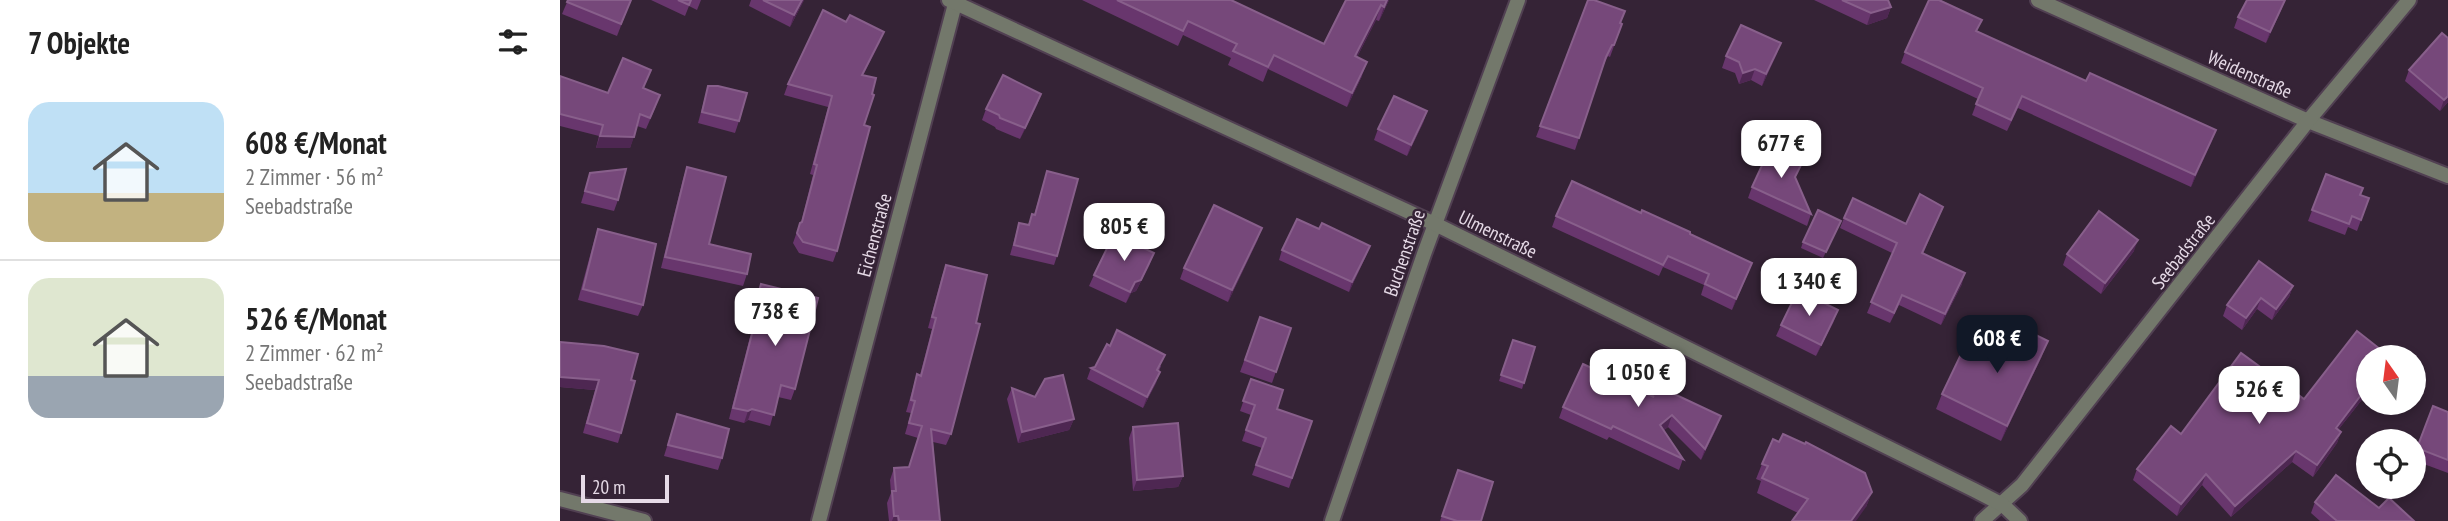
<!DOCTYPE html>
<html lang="de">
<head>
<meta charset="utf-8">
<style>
	body { margin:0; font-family:"PT Sans Narrow",sans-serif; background:#f6f6f6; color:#222; height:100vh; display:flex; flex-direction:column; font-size:26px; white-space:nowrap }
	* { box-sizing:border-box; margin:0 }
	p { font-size:23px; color:#767676 }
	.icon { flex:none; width:38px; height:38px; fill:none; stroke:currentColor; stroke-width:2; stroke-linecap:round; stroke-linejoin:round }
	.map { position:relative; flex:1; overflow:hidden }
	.side { display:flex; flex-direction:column; background:#fff; width:560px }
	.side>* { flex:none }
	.needle { width:46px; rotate:346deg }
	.tools { position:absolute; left:1796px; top:345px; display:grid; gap:14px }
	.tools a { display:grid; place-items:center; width:70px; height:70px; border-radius:50%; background:#fff; box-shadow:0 4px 10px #0003; font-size:35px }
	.scale { position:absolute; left:21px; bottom:18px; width:88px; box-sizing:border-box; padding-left:7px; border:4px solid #e6dae7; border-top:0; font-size:19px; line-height:24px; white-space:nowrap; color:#e6dae7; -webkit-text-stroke:5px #352336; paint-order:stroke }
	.price { position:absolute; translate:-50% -60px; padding:0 16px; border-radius:14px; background:#fff; color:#222; font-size:23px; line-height:46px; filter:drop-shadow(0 2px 4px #0008) }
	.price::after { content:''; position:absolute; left:50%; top:42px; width:21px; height:16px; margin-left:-10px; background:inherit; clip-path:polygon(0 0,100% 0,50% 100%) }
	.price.selected { background:#111827; color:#fff }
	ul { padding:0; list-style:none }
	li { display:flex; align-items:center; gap:21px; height:175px; padding:0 28px }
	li+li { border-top:2px solid #e0e0e0 }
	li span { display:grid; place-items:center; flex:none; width:196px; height:140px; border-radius:21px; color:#555 }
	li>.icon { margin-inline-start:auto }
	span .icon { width:84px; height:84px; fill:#fffc; stroke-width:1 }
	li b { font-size:30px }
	h2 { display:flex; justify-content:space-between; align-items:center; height:84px; padding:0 28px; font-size:30px }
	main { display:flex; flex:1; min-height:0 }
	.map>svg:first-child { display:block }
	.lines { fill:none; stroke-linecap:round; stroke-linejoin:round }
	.minor-casing { stroke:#514052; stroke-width:18 }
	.tertiary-casing { stroke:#514052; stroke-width:18 }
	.minor { stroke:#73786b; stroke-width:14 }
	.tertiary { stroke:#73786b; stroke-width:14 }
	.wall { fill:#68366d }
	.shaded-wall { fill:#4e2752 }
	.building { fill:#76487a; stroke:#885f8b; stroke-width:2 }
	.labels { text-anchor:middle; stroke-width:5; stroke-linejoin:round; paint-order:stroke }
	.street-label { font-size:19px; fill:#e6dae7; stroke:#352336 }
</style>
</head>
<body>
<main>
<section class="side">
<h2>7 Objekte<svg class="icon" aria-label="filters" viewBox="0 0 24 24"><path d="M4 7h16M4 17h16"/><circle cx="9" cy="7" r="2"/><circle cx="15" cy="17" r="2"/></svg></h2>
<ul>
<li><span style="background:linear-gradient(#bfe0f5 65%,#c2b280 0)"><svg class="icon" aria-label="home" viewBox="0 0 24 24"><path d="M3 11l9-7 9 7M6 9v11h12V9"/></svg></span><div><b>608 €/Monat</b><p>2 Zimmer · 56 m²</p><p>Seebadstraße</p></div></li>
<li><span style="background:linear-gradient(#dfe7d0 70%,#9aa5b1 0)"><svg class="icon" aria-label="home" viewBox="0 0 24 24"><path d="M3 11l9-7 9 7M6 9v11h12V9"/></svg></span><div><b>526 €/Monat</b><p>2 Zimmer · 62 m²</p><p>Seebadstraße</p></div></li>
</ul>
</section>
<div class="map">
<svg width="1888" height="521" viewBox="0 0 1888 521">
	<rect width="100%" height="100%" fill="#352336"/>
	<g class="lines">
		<defs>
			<g id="minor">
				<polyline points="1478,0 1748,121 1888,176"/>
				<polyline points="0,499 84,521"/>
				<polyline points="259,521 396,0"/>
				<polyline points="772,521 864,254 958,0"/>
				<polyline points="1422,521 1462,485 1748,121 1849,0"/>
			</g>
			<polyline id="tertiary" points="389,0 875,224 1414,490 1443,505 1460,521"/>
		</defs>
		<use href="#minor" class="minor-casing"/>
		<use href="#tertiary" class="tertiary-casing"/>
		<use href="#minor" class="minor"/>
		<use href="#tertiary" class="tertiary"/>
	</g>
	<g class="wall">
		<polygon points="8,0 71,0 57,36 2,14"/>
		<polygon points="91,0 141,0 137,10 129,6 125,16"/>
		<polygon points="191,0 244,0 230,27 189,6"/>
		<polygon points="522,0 671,0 764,44 829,0 819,21 816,20 797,57 802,76 787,107 708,69 703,82 668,65 671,58 623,35 618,46"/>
		<polygon points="1028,0 1062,24 1050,57 1048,56 1043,66 1015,150 976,137"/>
		<polygon points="1254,0 1328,0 1331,7 1327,18 1307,25"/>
		<polygon points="1722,8 1706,43 1674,28 1678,17"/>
		<polygon points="1417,32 1526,81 1656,130 1631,187 1458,108 1447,131 1412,115 1418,99 1341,63 1345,52"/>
		<polygon points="320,42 303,75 304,125 277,251 273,262 239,253 233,243 240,223 241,223 253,175 250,174 268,107 224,95 228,84"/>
		<polygon points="1221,43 1202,86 1191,80 1179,84 1175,73 1162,68 1166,56"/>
		<polygon points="1849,70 1888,102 1880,111 1845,81"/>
		<polygon points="0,76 48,93 84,88 96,106 86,129 77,126 70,148 36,148 39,136 0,126"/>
		<polygon points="148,86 179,121 175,133 138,123"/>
		<polygon points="481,94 477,105 460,139 436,129 435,127 422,120 426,109"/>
		<polygon points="867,111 863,123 847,156 814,140 818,129"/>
		<polygon points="127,167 149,244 187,274 183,286 101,268 123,179"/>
		<polygon points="487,171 497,256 494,265 450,255 459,223 469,225 472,214 474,215"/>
		<polygon points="30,173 58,200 54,211 21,203"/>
		<polygon points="1766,174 1800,195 1809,198 1797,231 1788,227 1785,235 1748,221"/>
		<polygon points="1192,187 1251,214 1247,226 1188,198"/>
		<polygon points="1383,207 1363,254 1402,284 1381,325 1339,305 1330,323 1307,313 1332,253 1280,228 1284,218 1346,224"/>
		<polygon points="1081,213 1130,234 1192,263 1172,310 1141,295 1144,285 1103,267 1099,276 992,227 996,216"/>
		<polygon points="1281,221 1263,258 1241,248 1243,242"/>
		<polygon points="38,229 83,305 78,316 18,300 34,241"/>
		<polygon points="698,239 668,302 620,279 624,268"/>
		<polygon points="810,246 806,256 789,292 719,260 722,250"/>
		<polygon points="1574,251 1541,294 1503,265 1507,254"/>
		<polygon points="590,264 576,291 571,293 566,303 529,286 534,275"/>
		<polygon points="386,265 416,323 391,434 386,445 373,442 380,521 329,521 327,503 331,493 330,480 334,468 349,467 358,438 345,434 351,413 346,412 357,374 360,375 372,329 368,328 382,276"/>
		<polygon points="201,284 235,389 231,400 218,397 210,426 188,420 184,423 169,419 191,333 187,332"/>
		<polygon points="1733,286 1729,297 1712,320 1697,309 1682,330 1663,316 1667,305"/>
		<polygon points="700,317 731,328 712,383 680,372"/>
		<polygon points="1274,321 1256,356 1216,336 1221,325"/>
		<polygon points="953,340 975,347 962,389 939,381"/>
		<polygon points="0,342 71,380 61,433 58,443 23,433 35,390 0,387"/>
		<polygon points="550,346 601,366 599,371 596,383 583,408 527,379 531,368 535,367"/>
		<polygon points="1482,356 1441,441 1376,409 1382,394 1430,360"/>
		<polygon points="1808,357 1808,392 1778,430 1781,432 1777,443 1753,477 1732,462 1671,517 1642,485 1617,516 1573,480 1577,469 1621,434 1744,399"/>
		<polygon points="691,379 717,409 752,421 729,488 692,475 702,448 682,441 691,415 680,411"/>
		<polygon points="1077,380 1157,427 1141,460 1108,427 1104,430 1123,459 1119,470 1049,437 1047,440 999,418 1003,407 1074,388"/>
		<polygon points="452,388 514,419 509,430 458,443 447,399"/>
		<polygon points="1873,406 1888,412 1888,473 1853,460"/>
		<polygon points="117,414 162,458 158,470 104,456"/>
		<polygon points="573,427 623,476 618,487 573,491 569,438"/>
		<polygon points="1202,464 1312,492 1306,507 1238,513 1197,493 1201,481 1196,479"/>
		<polygon points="898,470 921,521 880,521"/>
		<polygon points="1755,502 1819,508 1854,521 1760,521 1751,513"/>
	</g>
	<g class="shaded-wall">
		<polygon points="242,0 244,0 230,27 234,15"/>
		<polygon points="827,0 829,0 819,21 824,7"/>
		<polygon points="1725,0 1722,8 1706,43 1710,32"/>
		<polygon points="821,5 816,20 790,71 795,56"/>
		<polygon points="1331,7 1327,18 1307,25 1311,13"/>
		<polygon points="324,32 320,42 298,86 302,75"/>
		<polygon points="1221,43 1217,54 1202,86 1206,74"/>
		<polygon points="807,62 802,76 787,107 792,93"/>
		<polygon points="1195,69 1191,80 1179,84 1183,73"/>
		<polygon points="481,94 477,105 460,139 465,128"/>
		<polygon points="1888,96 1888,102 1880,111 1884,100"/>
		<polygon points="867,111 863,123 847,156 851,145"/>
		<polygon points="1656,130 1652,141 1631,187 1635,175"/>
		<polygon points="40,136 74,137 70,148 36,148"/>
		<polygon points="1383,207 1379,217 1358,264 1362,253"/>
		<polygon points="702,228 698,239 668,302 672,290"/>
		<polygon points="1578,240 1574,251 1541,294 1545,283"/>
		<polygon points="810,246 806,256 789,292 792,282"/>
		<polygon points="594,253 590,264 576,291 571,293 566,303 575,282"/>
		<polygon points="1192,263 1188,274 1172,310 1176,299"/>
		<polygon points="1405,273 1402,284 1381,325 1385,314"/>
		<polygon points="1733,286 1729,297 1712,320 1716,309"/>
		<polygon points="1701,298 1697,309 1682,330 1686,318"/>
		<polygon points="1278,310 1274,321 1256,356 1261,345"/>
		<polygon points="1488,341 1482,356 1441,441 1447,426"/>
		<polygon points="600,372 596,383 583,408 587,397"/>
		<polygon points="0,377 39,380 35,390 0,387"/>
		<polygon points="1808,386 1808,392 1771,439 1776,428"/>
		<polygon points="192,409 188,420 184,423 188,411"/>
		<polygon points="1112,415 1108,427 1096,436 1100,425"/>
		<polygon points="1161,416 1157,427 1141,460 1145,449"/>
		<polygon points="514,419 509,430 458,443 462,432"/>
		<polygon points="1781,432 1777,443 1753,477 1757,465"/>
		<polygon points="1736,451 1732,462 1671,517 1675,506"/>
		<polygon points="1646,474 1642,485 1617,516 1621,504"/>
		<polygon points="623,476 618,487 573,491 577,480"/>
		<polygon points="1312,492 1306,507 1296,521 1291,521"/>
		<polygon points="334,516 338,516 337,521 332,521"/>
	</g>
	<g class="building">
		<polygon points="8,0 71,0 61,24 7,2"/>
		<polygon points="118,0 131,0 129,5"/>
		<polygon points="203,0 242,0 234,15"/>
		<polygon points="557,0 671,0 764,44 786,0 827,0 824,7 821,5 795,56 807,62 792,93 714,55 708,67 673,51 677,44 628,21 623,31"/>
		<polygon points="1028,0 1034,0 1065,11 1060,23 1062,24 1054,45 1052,45 1046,57 1019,138 980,126"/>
		<polygon points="1282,0 1328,0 1331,7 1311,13"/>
		<polygon points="1369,0 1379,0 1422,20 1416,31 1526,81 1530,73 1656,130 1635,175 1462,96 1451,120 1416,104 1423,88 1345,52"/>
		<polygon points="1687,0 1725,0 1710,32 1678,17"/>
		<polygon points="263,10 286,22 290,15 324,32 302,75 316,78 312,94 314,95 304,125 310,127 277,251 243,242 237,233 240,223 242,222 257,165 254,164 272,96 228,84"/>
		<polygon points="1181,25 1221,43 1206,74 1195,69 1183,73 1179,62 1166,56"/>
		<polygon points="1882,33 1888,38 1888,96 1884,100 1849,70"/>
		<polygon points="63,58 91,70 83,88 100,95 90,118 80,114 74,137 40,136 43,125 0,114 0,76 48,93"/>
		<polygon points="443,75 481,94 465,128 440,118 439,115 426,109"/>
		<polygon points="148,86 158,86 187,93 179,121 142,112"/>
		<polygon points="834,96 867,111 851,145 818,129"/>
		<polygon points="1210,148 1242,163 1235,177 1251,214 1192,187"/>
		<polygon points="127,167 166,177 149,244 191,254 187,274 105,257"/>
		<polygon points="66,169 58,200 25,191 30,173"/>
		<polygon points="487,171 518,179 497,256 454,245 459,223 469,225 472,214 475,215"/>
		<polygon points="1766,174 1803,188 1800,195 1809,198 1801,220 1792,216 1789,224 1752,210"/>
		<polygon points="1012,181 1081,213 1082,210 1130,232 1130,234 1192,263 1176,299 1145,284 1149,274 1108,256 1103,265 996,216"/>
		<polygon points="1360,194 1383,207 1362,253 1405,273 1385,314 1342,295 1334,313 1311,302 1337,243 1284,218 1293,198 1346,224"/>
		<polygon points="654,205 702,228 672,290 624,268"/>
		<polygon points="1258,210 1281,221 1266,252 1243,242"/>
		<polygon points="1539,211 1578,240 1545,283 1507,254"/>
		<polygon points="737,219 759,229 762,223 810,246 792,282 722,250"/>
		<polygon points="38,229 96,244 83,305 23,289"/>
		<polygon points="554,234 594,253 581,280 575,282 570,292 534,275"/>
		<polygon points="1699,261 1733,286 1716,309 1701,298 1686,318 1667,305"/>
		<polygon points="386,265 427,275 416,323 420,324 391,434 371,429 380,521 339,521 338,516 334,516 332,491 336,491 334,468 349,467 362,426 349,423 355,401 351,400 357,374 361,376 376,318 372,317"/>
		<polygon points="201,284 258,298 235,389 221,385 214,415 192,409 188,411 173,408 195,322 191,320"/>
		<polygon points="1238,290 1278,310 1261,345 1221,325"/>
		<polygon points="700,317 731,328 716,372 685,360"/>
		<polygon points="1449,322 1488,341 1447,426 1382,394 1404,348 1430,360"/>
		<polygon points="557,330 605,355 597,370 600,372 587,397 531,368 535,367 547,344 550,346"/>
		<polygon points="1797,331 1830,357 1808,357 1808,386 1776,428 1781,432 1757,465 1736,451 1675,506 1646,474 1621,504 1577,469 1611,426 1621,434 1681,353 1744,399"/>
		<polygon points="953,340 975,347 964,383 941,375"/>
		<polygon points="0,342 44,346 78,354 71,380 75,381 61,433 27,423 39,380 0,377"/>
		<polygon points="1023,364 1094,397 1077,380 1078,377 1161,416 1145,449 1112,415 1100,425 1123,459 1053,426 1051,429 1003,407"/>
		<polygon points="503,375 514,419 462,432 452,388 475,397 485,379"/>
		<polygon points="691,379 723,390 717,409 752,421 732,478 696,465 706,438 686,430 695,405 683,401"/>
		<polygon points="1873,406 1888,412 1888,460 1857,448"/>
		<polygon points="117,414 169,429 162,458 108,445"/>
		<polygon points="618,423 623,476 577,480 573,427"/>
		<polygon points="1223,434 1245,444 1246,442 1305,473 1312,492 1291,521 1232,521 1248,499 1202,478 1208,466 1202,464 1213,439 1219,442"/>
		<polygon points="898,470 933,482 921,521 897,521 882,516"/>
		<polygon points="1776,475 1819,508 1829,498 1854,521 1777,521 1755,502"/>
	</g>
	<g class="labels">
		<g class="street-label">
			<text transform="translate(1690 74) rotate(24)" y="7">Weidenstraße</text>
			<text transform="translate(938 234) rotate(26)" y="7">Ulmenstraße</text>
			<text transform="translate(314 235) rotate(-75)" y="7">Eichenstraße</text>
			<text transform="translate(1623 251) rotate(-52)" y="7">Seebadstraße</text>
			<text transform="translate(844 253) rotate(-71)" y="7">Buchenstraße</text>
		</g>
	</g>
</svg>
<div class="tools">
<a><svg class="needle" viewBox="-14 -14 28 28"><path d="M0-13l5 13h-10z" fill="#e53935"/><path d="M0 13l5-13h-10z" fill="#767676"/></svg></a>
<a><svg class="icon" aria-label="locate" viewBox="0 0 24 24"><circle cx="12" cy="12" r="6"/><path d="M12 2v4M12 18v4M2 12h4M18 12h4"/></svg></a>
</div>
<div class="scale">20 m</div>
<b class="price" style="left:1221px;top:180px">677 €</b>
<b class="price" style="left:564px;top:263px">805 €</b>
<b class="price" style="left:1249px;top:318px">1 340 €</b>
<b class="price" style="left:215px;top:348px">738 €</b>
<b class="price selected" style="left:1437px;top:375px">608 €</b>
<b class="price" style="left:1078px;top:409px">1 050 €</b>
<b class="price" style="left:1699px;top:426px">526 €</b>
</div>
</main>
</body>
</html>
